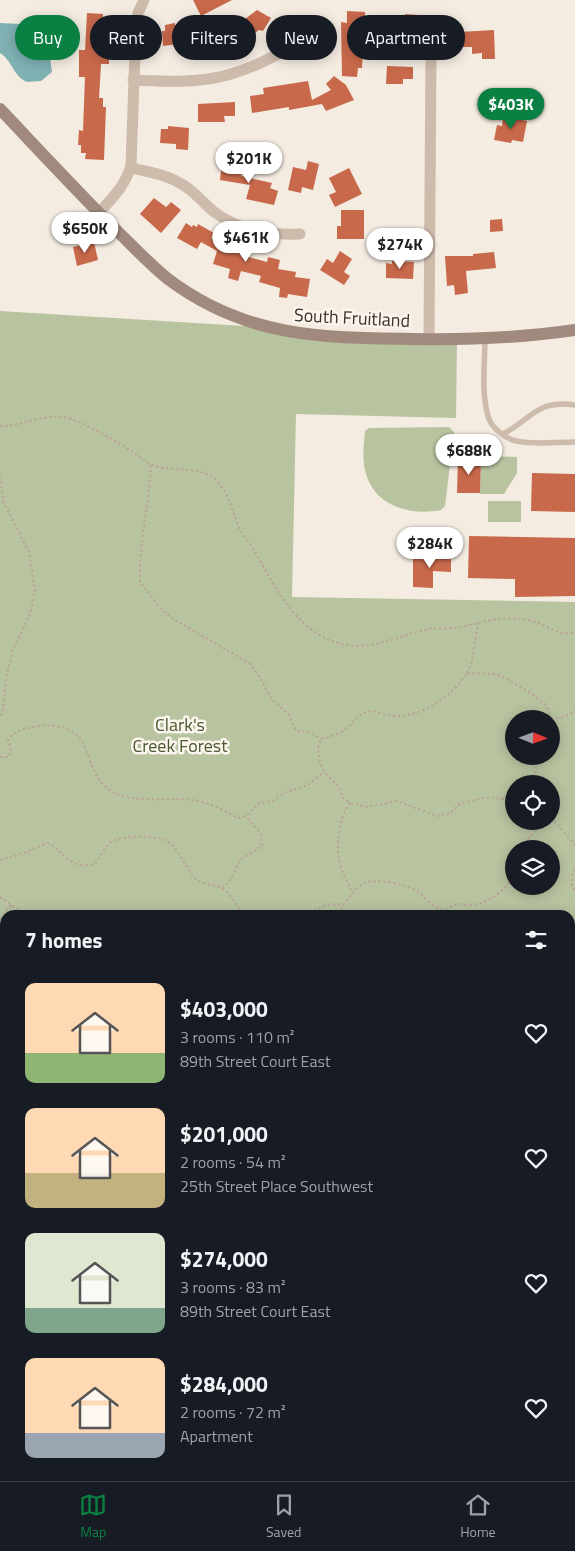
<!DOCTYPE html>
<html lang="en">
<head>
<meta charset="utf-8">
<style>
	body { margin:0; font-family:"Titillium Web",sans-serif; background:#20242c; color:#f1f3f6; height:100vh; display:flex; flex-direction:column; font-size:19px; white-space:nowrap }
	* { box-sizing:border-box; margin:0 }
	p { font-size:16px; color:#9ea1a6 }
	.icon { flex:none; width:28px; height:28px; fill:none; stroke:currentColor; stroke-width:2; stroke-linecap:round; stroke-linejoin:round }
	.map { position:relative; flex:1; overflow:hidden }
	.side { position:absolute; left:0px; top:910px; width:575px; height:571px; display:flex; flex-direction:column; background:#171b24; border-radius:15px 15px 0 0; box-shadow:0 2px 12px #0003 }
	.side>* { flex:none }
	.top-card { position:absolute; left:15px; top:15px; width:545px; height:45px; display:flex; gap:10px }
	.needle { width:32px; rotate:91deg }
	.fabs { position:absolute; left:505px; top:710px; display:grid; gap:10px }
	.fabs a { display:grid; place-items:center; width:55px; height:55px; border-radius:50%; background:#171b24; box-shadow:0 2px 12px #0003; font-size:25px }
	.price { position:absolute; translate:-50% -42px; padding:0 11px; border-radius:18px; background:#fff; color:#222; font-size:16px; line-height:32px; filter:drop-shadow(0 1px 2px #0008) }
	.price::after { content:''; position:absolute; left:50%; top:30px; width:15px; height:11px; margin-left:-8px; background:inherit; clip-path:polygon(0 0,100% 0,50% 100%) }
	.price.on { background:#0b8043; color:#fff }
	ul { padding:0; list-style:none }
	li { display:flex; align-items:center; gap:15px; height:125px; padding:0 25px }
	li span { display:grid; place-items:center; flex:none; width:140px; height:100px; border-radius:10px; color:#555 }
	li>.icon { margin-inline-start:auto }
	span .icon { width:60px; height:60px; fill:#fffc; stroke-width:1 }
	li b { font-size:21px }
	h2 { display:flex; justify-content:space-between; align-items:center; height:60px; padding:0 25px; font-size:21px }
	.pill { padding:0 18px; border-radius:22px; background:#171b24; box-shadow:0 2px 12px #0003; font-size:18px; line-height:45px }
	.pill.on { background:#0b8043; color:#fff }
	.tab-bar { display:flex; justify-content:space-around; align-items:center; height:70px; border-top:1px solid #363941; background:#171b24; font-size:14px; color:#9ea1a6 }
	.tab-bar a { display:grid; justify-items:center; gap:2px }
	.tab-bar .on { color:#0b8043 }
	.map>svg:first-child { display:block }
	.green { fill:#b8c4a0; fill-rule:evenodd }
	.water { fill:#7fb0b2 }
	.lines { fill:none; stroke-linecap:round; stroke-linejoin:round }
	.stream { stroke:#7fb0b2; stroke-width:3 }
	.river { stroke:#7fb0b2; stroke-width:20 }
	.building { fill:#c8694b }
	.path { stroke:#b9a596; stroke-width:2; stroke-dasharray:2.5 2.5; stroke-linecap:butt }
	.lane { stroke:#cdbbac; stroke-width:5.5 }
	.street { stroke:#cdbbac; stroke-width:11 }
	.secondary { stroke:#a18a7d; stroke-width:12 }
	.labels { text-anchor:middle; stroke-width:5; stroke-linejoin:round; paint-order:stroke }
	.street-label { font-size:18px; fill:#3b302b; stroke:#fbf5ee }
	.park-label { font-size:18px; fill:#4a5a2e; stroke:#fbf5ee }
</style>
</head>
<body>
<div class="map">
<svg width="575" height="1481" viewBox="0 0 575 1481">
	<rect width="100%" height="100%" fill="#f4ebe1"/>
	<g class="green">
		<path d="M0,311l457,28 -1,79 -160,-4 -4,183 283,5v818l-5,1v-506h-565v561h478l3,5h-486zM514,719h37v37h-37zM514,784h37v37h-37zM514,849h37v37h-37z"/>
		<path d="M449,427l5,5 -9,74 -4,4c-32,6 -68,-4 -76,-40 -3,-13 -1,-26 0,-39l4,-3z"/>
		<polygon points="481,456 517,457 517,473 504,494 480,494"/>
		<rect x="488" y="501" width="33" height="21"/>
	</g>
	<path class="water" d="M0,23l41,2 8,25 3,22 -11,9 -14,1c-14,-6 -15,-22 -27,-29z"/>
	<g class="lines">
		<polyline class="stream" points="0,1137 5,1141"/>
		<polyline class="river" points="570,1288 575,1290"/>
	</g>
	<g class="building">
		<polygon points="193,0 232,0 201,16"/>
		<polygon points="257,10 271,18 263,31 259,30 243,41 241,39 236,43 228,32"/>
		<polygon points="347,11 365,12 362,68 358,68 357,77 342,76 341,22 347,23"/>
		<polygon points="87,13 103,14 103,27 109,27 109,64 101,64 99,98 103,98 103,107 106,107 104,160 85,159 86,153 81,153 81,145 78,145 79,130 83,131 85,77 79,77 79,50 85,50"/>
		<polygon points="405,14 419,15 418,47 383,46 384,28 398,29 399,19 405,19"/>
		<polygon points="175,23 175,25 188,24 190,39 196,38 198,51 180,54 179,44 163,46 162,31 165,31 165,25"/>
		<polygon points="494,30 495,59 482,59 482,53 472,54 472,47 460,47 459,32"/>
		<polygon points="387,66 413,67 413,79 403,79 403,84 386,84"/>
		<polygon points="334,76 346,85 354,100 326,111 322,104 289,110 289,107 252,113 250,96 264,94 263,88 308,81 312,100 331,90 326,84"/>
		<polygon points="235,102 235,116 224,116 225,122 198,122 198,104"/>
		<polygon points="510,115 522,117 522,120 527,121 523,142 512,140 511,143 494,140 497,125 502,126 503,117 510,118"/>
		<polygon points="168,126 189,128 188,150 176,149 176,144 160,143 161,129 168,129"/>
		<polygon points="308,161 319,164 313,190 302,187 301,193 288,190 293,167 306,170"/>
		<polygon points="222,162 243,164 241,176 272,183 270,188 278,191 274,205 246,199 250,185 220,180"/>
		<polygon points="349,168 362,194 335,207 329,195 336,192 329,178"/>
		<polygon points="154,198 166,207 171,202 181,210 161,233 140,214"/>
		<polygon points="341,210 364,210 364,239 337,239 337,226 341,226"/>
		<polygon points="502,219 503,231 490,232 490,220"/>
		<polygon points="186,223 192,227 193,225 197,227 198,224 214,233 211,238 247,249 245,256 267,262 268,257 280,260 278,269 296,272 295,277 310,279 307,297 288,294 287,298 279,297 280,288 259,282 261,276 241,271 238,281 228,278 230,269 213,264 217,251 201,242 197,249 177,238"/>
		<polygon points="94,242 98,260 77,266 73,247"/>
		<polygon points="340,251 352,259 344,272 350,276 344,285 320,270 327,259 333,263"/>
		<polygon points="494,252 496,268 466,271 468,293 455,295 454,285 447,286 445,256 473,256 473,254"/>
		<polygon points="392,261 414,262 413,279 386,278 386,263 392,264"/>
		<polygon points="458,460 481,460 480,493 457,493"/>
		<polygon points="532,473 575,474 575,512 531,511"/>
		<polygon points="469,536 575,538 575,596 515,597 515,579 468,578"/>
		<polygon points="438,551 451,552 451,572 433,571 433,588 413,587 413,558 438,558"/>
	</g>
	<g class="lines">
		<g class="path">
			<path d="M0,426c21,1 41,-12 63,-9 17,2 54,25 70,35 6,4 12,10 19,13 19,7 51,1 64,15 14,14 16,31 23,48 4,7 10,14 15,22 21,37 46,89 94,95 29,4 54,-11 81,-16 8,-1 18,0 26,-1 14,-2 27,-7 41,-9 12,-1 25,-1 37,2 16,5 25,16 42,11"/>
			<path d="M151,465c-2,39 -12,77 -11,117l22,28 13,10 74,43 9,11 13,24 18,17 7,16 13,1 12,7"/>
			<polyline points="0,476 4,503 29,552 35,590 31,611 13,650 6,678 3,709 0,717"/>
			<polyline points="467,673 472,662 478,623"/>
			<polyline points="551,719 564,717 575,711"/>
			<polyline points="535,756 536,784"/>
			<path d="M0,757h8l3,-5 -3,-13c8,-9 19,-11 31,-13 14,-3 36,2 43,16 10,18 11,39 31,50 21,12 56,5 79,8 17,2 31,10 46,18l8,-2 13,-13 14,-2 13,-9 22,-7 16,-13"/>
			<path d="M514,800l-28,-3 -27,7 -8,9 -14,3 -40,-15 -30,6 -17,-4 -7,-5 -5,-12 -14,-14 -4,-9 -2,-16 3,-8c7,-2 15,-4 22,-8 8,-6 13,-15 23,-19 8,-3 18,3 27,4 29,2 59,-20 74,-43l28,1 14,6 26,16 11,9 6,14"/>
			<path d="M350,803c-11,13 -15,44 -10,61 3,10 8,19 13,29"/>
			<polyline points="551,817 575,845"/>
			<polyline points="525,849 529,838 543,821"/>
			<path d="M0,860l24,-7 23,-10c13,4 18,20 35,22 20,2 16,-12 28,-22 7,-7 41,-8 52,-4 18,6 21,28 34,40 8,7 17,4 25,9 11,6 15,20 26,27"/>
			<polyline points="575,869 571,882 575,892"/>
			<polyline points="222,888 230,880 240,860 262,846 261,834 246,816"/>
			<polyline points="0,897 26,915"/>
			<polyline points="447,910 449,915"/>
			<path d="M305,915l21,-10 18,-1c6,-7 11,-15 18,-20 12,-7 45,0 56,8 7,5 14,14 22,17 7,3 11,-4 18,-5 6,0 13,2 19,0 15,-3 28,-15 37,-27"/>
			<polyline points="332,915 341,910 344,904"/>
			<polyline points="0,919 11,905"/>
			<polyline points="570,970 575,970"/>
			<polyline points="0,989 5,997"/>
			<polyline points="0,1067 5,1066"/>
			<polyline points="570,1074 575,1070"/>
			<polyline points="0,1228 5,1232"/>
			<polyline points="0,1352 5,1354"/>
			<polyline points="0,1475 5,1471"/>
			<polyline points="244,1476 250,1481"/>
		</g>
		<g class="lane">
			<path d="M485,338c0,25 -4,54 3,78 3,12 17,22 28,25 19,4 40,1 59,1"/>
			<path d="M503,434c29,-15 34,-35 72,-29"/>
			<polyline points="570,1377 575,1380"/>
		</g>
		<g class="street">
			<path d="M133,80c27,1 54,3 81,-2 30,-5 59,-21 86,-35"/>
			<path d="M131,168c15,3 33,6 47,14 15,7 23,19 35,29 24,19 58,24 87,23"/>
			<path d="M99,213c13,-15 27,-28 32,-48l5,-141 2,-11 6,-13"/>
			<polyline points="429,339 431,53"/>
		</g>
		<path class="secondary" d="M0,109c37,39 74,79 113,118 18,17 35,36 55,52 77,58 152,59 244,60 55,1 109,-1 163,-9"/>
	</g>
	<g class="labels">
		<g class="street-label">
			<text transform="translate(352 318) rotate(3)" y="6">South Fruitland</text>
		</g>
		<g class="park-label">
			<text x="180" y="731">Clark's<tspan x="180" dy="21">Creek Forest</tspan></text>
		</g>
	</g>
</svg>
<div class="fabs">
<a><svg class="needle" viewBox="-14 -14 28 28"><path d="M0-13l5 13h-10z" fill="#e53935"/><path d="M0 13l5-13h-10z" fill="#9ea1a6"/></svg></a>
<a><svg class="icon" aria-label="locate" viewBox="0 0 24 24"><circle cx="12" cy="12" r="6"/><path d="M12 2v4M12 18v4M2 12h4M18 12h4"/></svg></a>
<a><svg class="icon" aria-label="layers" viewBox="0 0 24 24"><path d="M12 4l9 5-9 5-9-5zM3 14l9 5 9-5"/></svg></a>
</div>
<b class="price on" style="left:511px;top:130px">$403K</b>
<b class="price" style="left:249px;top:184px">$201K</b>
<b class="price" style="left:85px;top:254px">$650K</b>
<b class="price" style="left:246px;top:263px">$461K</b>
<b class="price" style="left:400px;top:270px">$274K</b>
<b class="price" style="left:469px;top:476px">$688K</b>
<b class="price" style="left:430px;top:569px">$284K</b>
<div class="top-card">
<a class="pill on">Buy</a>
<a class="pill">Rent</a>
<a class="pill">Filters</a>
<a class="pill">New</a>
<a class="pill">Apartment</a>
</div>
<section class="side">
<h2>7 homes<svg class="icon" aria-label="filters" viewBox="0 0 24 24"><path d="M4 7h16M4 17h16"/><circle cx="9" cy="7" r="2"/><circle cx="15" cy="17" r="2"/></svg></h2>
<ul>
<li><span style="background:linear-gradient(#ffd9b3 70%,#8fb573 0)"><svg class="icon" aria-label="home" viewBox="0 0 24 24"><path d="M3 11l9-7 9 7M6 9v11h12V9"/></svg></span><div><b>$403,000</b><p>3 rooms · 110 m²</p><p>89th Street Court East</p></div><svg class="icon" aria-label="heart" viewBox="0 0 24 24"><path d="M12 20l-8-8c-3-5 5-10 8-4 3-6 11-1 8 4z"/></svg></li>
<li><span style="background:linear-gradient(#ffd9b3 65%,#c2b280 0)"><svg class="icon" aria-label="home" viewBox="0 0 24 24"><path d="M3 11l9-7 9 7M6 9v11h12V9"/></svg></span><div><b>$201,000</b><p>2 rooms · 54 m²</p><p>25th Street Place Southwest</p></div><svg class="icon" aria-label="heart" viewBox="0 0 24 24"><path d="M12 20l-8-8c-3-5 5-10 8-4 3-6 11-1 8 4z"/></svg></li>
<li><span style="background:linear-gradient(#dfe7d0 75%,#7fa58c 0)"><svg class="icon" aria-label="home" viewBox="0 0 24 24"><path d="M3 11l9-7 9 7M6 9v11h12V9"/></svg></span><div><b>$274,000</b><p>3 rooms · 83 m²</p><p>89th Street Court East</p></div><svg class="icon" aria-label="heart" viewBox="0 0 24 24"><path d="M12 20l-8-8c-3-5 5-10 8-4 3-6 11-1 8 4z"/></svg></li>
<li><span style="background:linear-gradient(#ffd9b3 75%,#9aa5b1 0)"><svg class="icon" aria-label="home" viewBox="0 0 24 24"><path d="M3 11l9-7 9 7M6 9v11h12V9"/></svg></span><div><b>$284,000</b><p>2 rooms · 72 m²</p><p>Apartment</p></div><svg class="icon" aria-label="heart" viewBox="0 0 24 24"><path d="M12 20l-8-8c-3-5 5-10 8-4 3-6 11-1 8 4z"/></svg></li>
</ul>
</section>
</div>
<nav class="tab-bar">
<a class="on"><svg class="icon" aria-label="map" viewBox="0 0 24 24"><path d="M3 6l6-2 6 2 6-2v14l-6 2-6-2-6 2zM9 4v14M15 6v14"/></svg>Map</a>
<a><svg class="icon" aria-label="saved" viewBox="0 0 24 24"><path d="M7 4h10v16l-5-4-5 4z"/></svg>Saved</a>
<a><svg class="icon" aria-label="home" viewBox="0 0 24 24"><path d="M3 11l9-7 9 7M6 9v11h12V9"/></svg>Home</a>
</nav>
</body>
</html>
